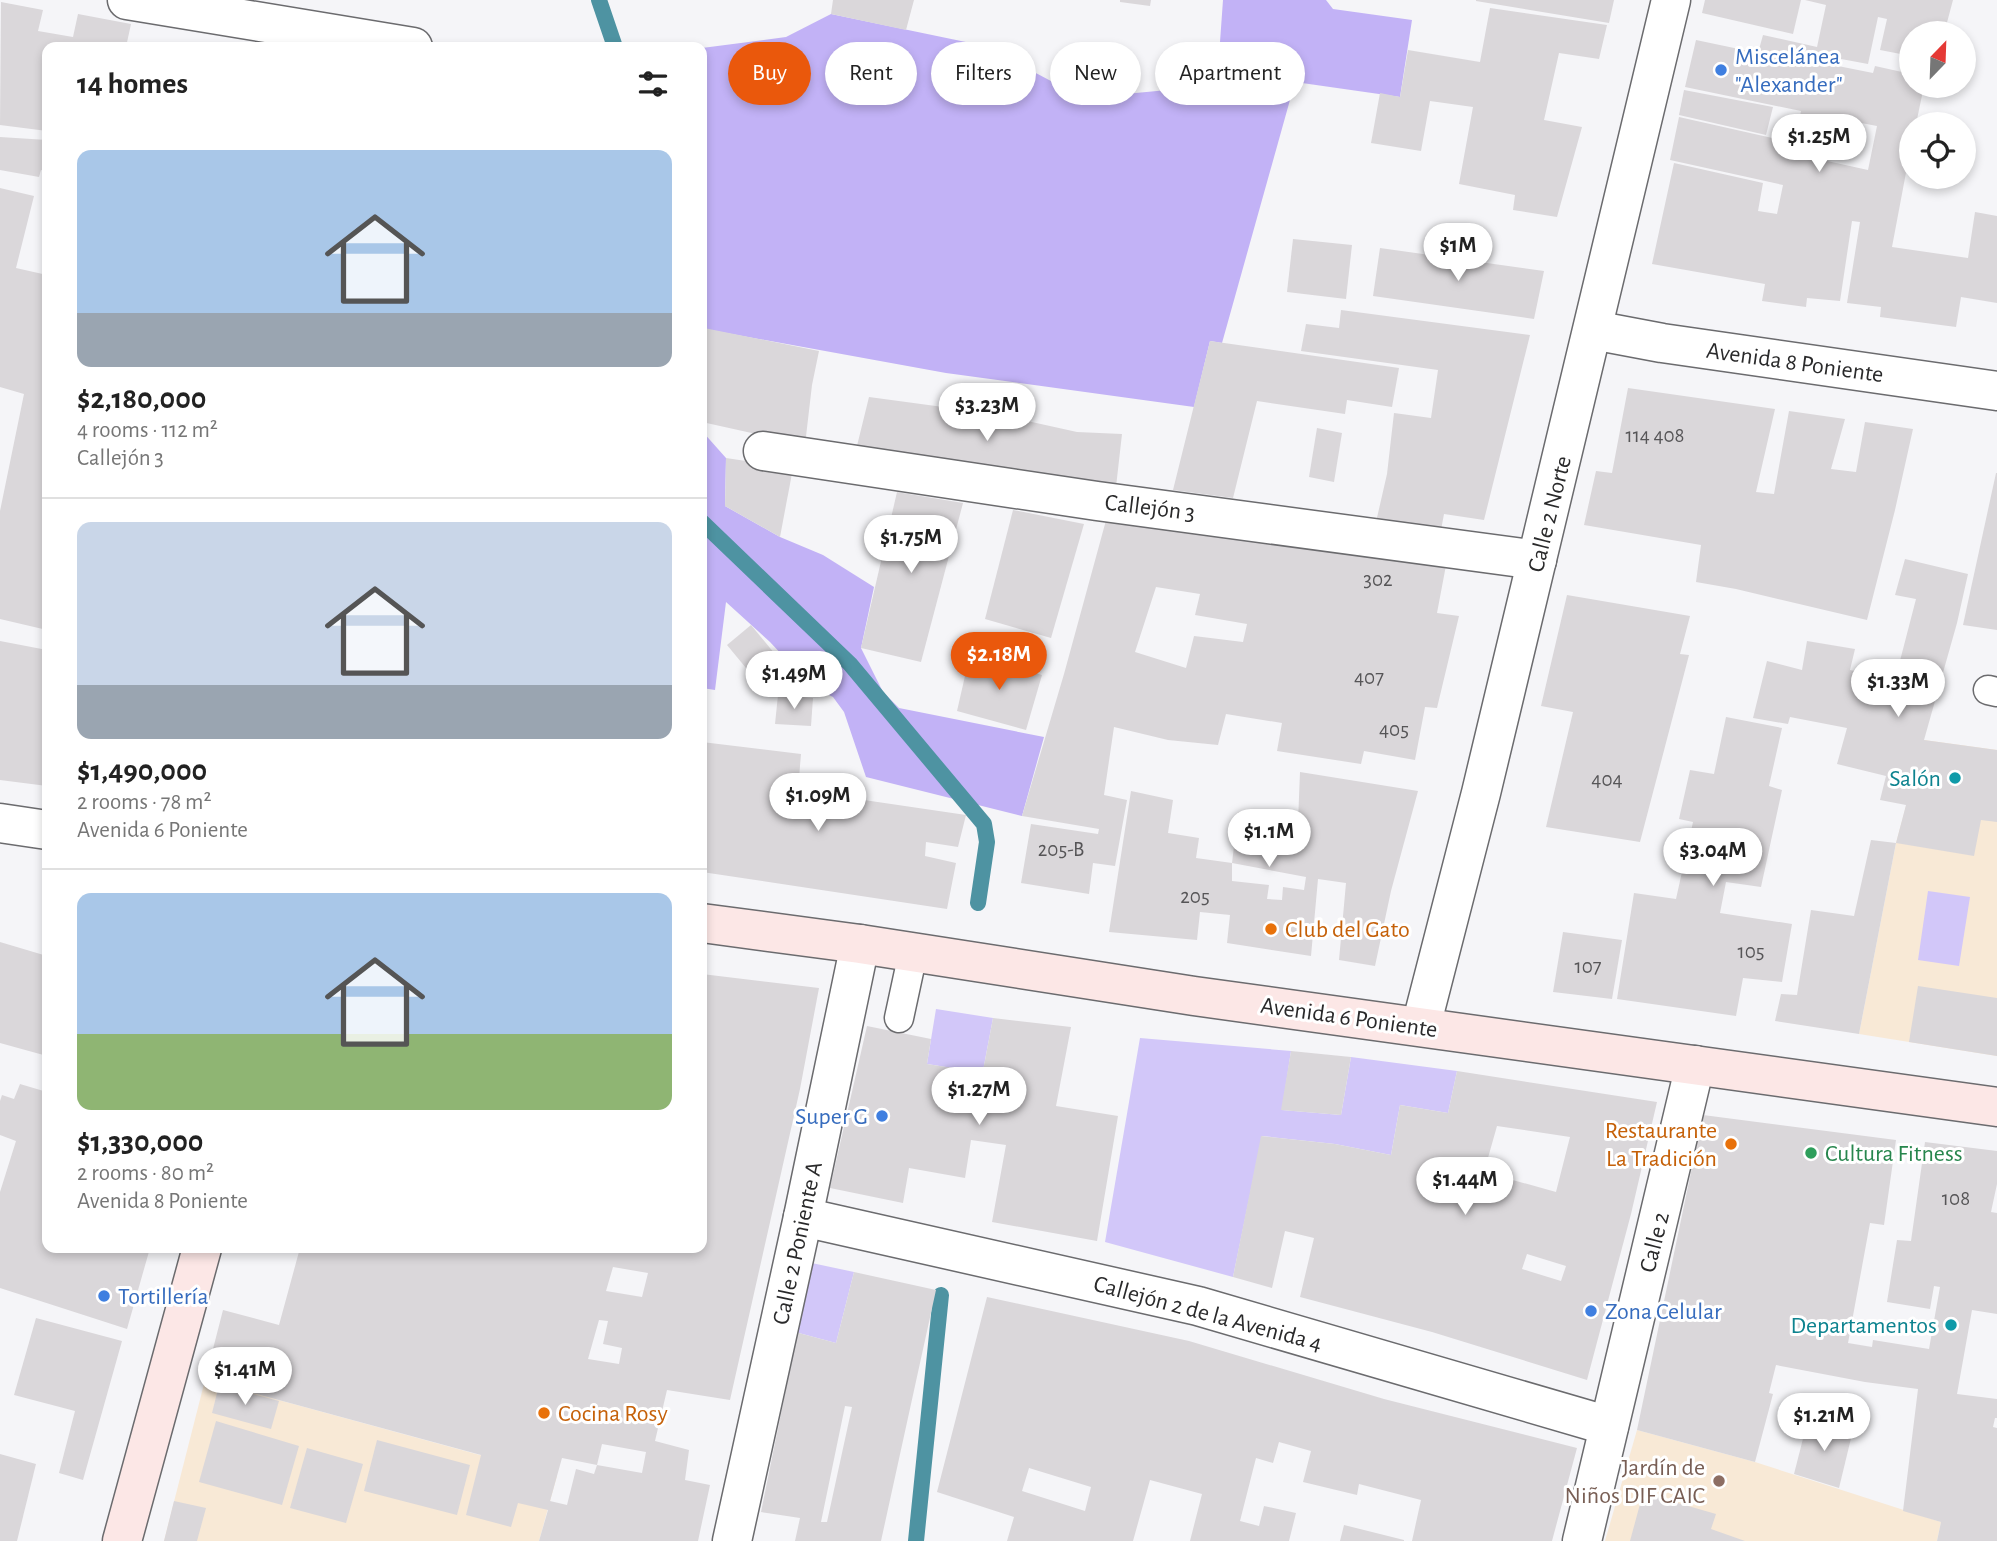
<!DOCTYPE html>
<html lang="en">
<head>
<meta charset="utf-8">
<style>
	body { margin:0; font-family:"Alegreya Sans",sans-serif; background:#f2f2f2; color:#222; height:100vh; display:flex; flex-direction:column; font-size:26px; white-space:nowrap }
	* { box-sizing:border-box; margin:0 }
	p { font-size:23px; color:#767676 }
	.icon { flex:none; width:38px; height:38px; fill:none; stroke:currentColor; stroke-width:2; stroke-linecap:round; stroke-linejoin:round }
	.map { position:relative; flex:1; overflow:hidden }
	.side { position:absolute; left:42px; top:42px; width:665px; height:1211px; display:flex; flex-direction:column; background:#fff; border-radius:14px; box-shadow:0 4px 10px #0003 }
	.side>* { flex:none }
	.top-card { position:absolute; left:728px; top:42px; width:665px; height:63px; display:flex; gap:14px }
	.needle { width:46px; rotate:23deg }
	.fabs { position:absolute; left:1899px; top:21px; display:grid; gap:14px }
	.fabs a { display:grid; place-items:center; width:77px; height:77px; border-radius:50%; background:#fff; box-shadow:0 4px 10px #0003; font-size:35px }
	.price { position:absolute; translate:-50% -60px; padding:0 16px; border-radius:24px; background:#fff; color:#222; font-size:23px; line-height:46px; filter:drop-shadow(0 2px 4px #0008) }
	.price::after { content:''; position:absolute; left:50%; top:42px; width:21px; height:16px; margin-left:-10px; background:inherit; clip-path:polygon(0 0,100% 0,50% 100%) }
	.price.selected { background:#ea580c; color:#fff }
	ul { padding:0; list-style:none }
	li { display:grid; align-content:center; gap:14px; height:371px; padding:0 35px }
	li+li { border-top:2px solid #e0e0e0 }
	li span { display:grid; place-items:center; height:217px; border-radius:14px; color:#555 }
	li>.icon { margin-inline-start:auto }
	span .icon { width:126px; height:126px; fill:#fffc; stroke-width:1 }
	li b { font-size:30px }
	h2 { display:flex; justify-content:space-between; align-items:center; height:84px; padding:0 35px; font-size:30px }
	.tag { padding:0 24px; border-radius:32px; background:#fff; box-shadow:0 4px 10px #0003; font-size:24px; line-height:63px }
	.tag.selected { background:#ea580c; color:#fff }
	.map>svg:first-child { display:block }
	.education { fill:#f8e9d6 }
	.green { fill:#d2c7f9 }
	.forest { fill:#c2b2f6 }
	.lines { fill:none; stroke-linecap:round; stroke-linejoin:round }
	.stream { stroke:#4e93a2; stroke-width:16 }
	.building { fill:#dad7da; fill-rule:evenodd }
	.lane-casing { stroke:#6b6b6e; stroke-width:31 }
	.street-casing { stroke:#6b6b6e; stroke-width:41 }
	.secondary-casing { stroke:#6b6b6e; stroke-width:41 }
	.lane { stroke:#fff; stroke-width:28 }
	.street { stroke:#fff; stroke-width:38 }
	.secondary { stroke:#fce7e6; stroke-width:38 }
	.shop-dot { fill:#3f7fe0; stroke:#fff; stroke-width:2.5 }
	.culture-dot { fill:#0f9aa8; stroke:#fff; stroke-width:2.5 }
	.food-dot { fill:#e8710a; stroke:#fff; stroke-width:2.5 }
	.leisure-dot { fill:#2e9e5b; stroke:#fff; stroke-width:2.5 }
	.education-dot { fill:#8d6e63; stroke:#fff; stroke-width:2.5 }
	.labels { text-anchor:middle; stroke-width:6; stroke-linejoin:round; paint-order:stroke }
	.number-label { font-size:21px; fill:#565557 }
	.shop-label { font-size:24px; fill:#366cbe; stroke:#fff; text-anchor:start }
	.street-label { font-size:24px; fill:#2a2a2b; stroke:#fff }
	.culture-label { font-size:24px; fill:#0d838f; stroke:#fff; text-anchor:end }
	.food-label { font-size:24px; fill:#c56008; stroke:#fff; text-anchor:start }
	.leisure-label { font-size:24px; fill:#27864d; stroke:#fff; text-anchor:start }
	.education-label { font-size:24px; fill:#785e54; stroke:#fff; text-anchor:end }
</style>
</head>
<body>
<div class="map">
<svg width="1997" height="1541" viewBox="0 0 1997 1541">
	<rect width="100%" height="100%" fill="#f5f5f8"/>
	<g class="education">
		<polygon points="1924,740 1997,750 1997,1056 1859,1034 1896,843"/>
		<polygon points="205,1380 557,1476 539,1541 164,1541"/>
		<polygon points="1637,1430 1755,1462 1941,1522 1937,1541 1605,1541"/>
	</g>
	<g class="green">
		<polygon points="1928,891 1970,897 1959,966 1918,960"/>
		<polygon points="936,1009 993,1018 978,1097 955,1093 959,1069 927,1064"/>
		<polygon points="1140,1038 1291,1051 1282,1110 1341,1115 1351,1057 1457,1071 1448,1113 1400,1105 1391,1155 1335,1144 1262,1136 1233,1277 1105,1242"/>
		<polygon points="807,1262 854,1272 836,1343 795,1332"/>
	</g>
	<g class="forest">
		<polygon points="1223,0 1326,0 1333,9 1412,20 1400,97 1295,82 1222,343 1210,341 1194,407 946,373 704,329 702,345 702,48 786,37 831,14 985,46 1083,98 1178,89 1220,42"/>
		<polygon points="702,431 726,458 725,506 780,537 823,555 874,587 861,648 883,692 899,708 1044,737 1022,816 866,777 844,712 833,697 811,686 770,642 726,602 715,690 702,688"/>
	</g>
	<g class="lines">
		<g class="stream">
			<polyline points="599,0 615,47"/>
			<polyline points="702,522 850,664 984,824 987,842 978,903"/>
			<polyline points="916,1541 941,1295"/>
		</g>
	</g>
	<g class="building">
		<polygon points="833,0 914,0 906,30 831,14"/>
		<polygon points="1120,0 1151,0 1150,6 1120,2"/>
		<polygon points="1476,0 1614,0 1609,23 1476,1"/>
		<polygon points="1705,0 1801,0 1793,34 1702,13"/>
		<path d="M1805,0h148l-8,30 -9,-2 -1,5h-24v23l-31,-6 7,-31 -9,-2 -10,47 -43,-8 -2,7 50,10 2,-7 36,8v12h13l-8,38h-5v22l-19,101 76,11 7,-46 22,4v87l-36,-6 -5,30 -76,-10 1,-10 -34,-4 13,-81 -8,-1 -12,80 -33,-3 -1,9 -44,-6 3,-17 -113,-20 22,-101 89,20 -5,28 19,3 6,-29 -113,-25 9,-43 115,26 7,-32 -116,-24 11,-47 62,13 5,-18 54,12 9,-42zM1835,118l42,8 -9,44 -41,-9z"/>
		<polygon points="1,2 43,10 38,31 73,37 78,14 131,24 126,47 47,47 47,131 0,125"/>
		<polygon points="1490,8 1607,25 1599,59 1559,53 1544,120 1582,127 1557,217 1513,210 1515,195 1459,184 1473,107 1430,101 1421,151 1371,143 1380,93 1400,97 1408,50 1480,62"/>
		<polygon points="1684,90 1773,107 1766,135 1679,115"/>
		<polygon points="0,137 47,140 47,172 41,170 39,177 0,170"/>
		<polygon points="0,188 34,196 16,268 47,275 47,467 42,489 47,490 47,630 0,619 0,511 24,394 0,387"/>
		<polygon points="1293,239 1352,245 1346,299 1287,292"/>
		<polygon points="1380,248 1544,271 1534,319 1373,296"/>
		<polygon points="1341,310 1530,335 1484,520 1444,514 1441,530 1376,522 1387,474 1394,413 1431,418 1438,370 1301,351 1306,324 1339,328"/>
		<polygon points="704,328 819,351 812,385 805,445 702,422 702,345"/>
		<polygon points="1210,341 1399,368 1392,407 1347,400 1345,414 1257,401 1233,498 1173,490"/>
		<polygon points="1628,388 1775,409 1756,492 1774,494 1789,411 1845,419 1831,469 1856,472 1865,422 1913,429 1895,510 1867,620 1736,589 1696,582 1701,545 1584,525 1596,471 1612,473"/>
		<polygon points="869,397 995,414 1077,432 1122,434 1116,487 855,454"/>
		<polygon points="1317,428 1342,433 1334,482 1309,477"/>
		<polygon points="726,458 793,468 780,537 725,506"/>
		<polygon points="1996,473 1997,473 1997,630 1963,625"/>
		<polygon points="897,492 963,503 921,662 861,648"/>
		<polygon points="1013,510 1084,524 1051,638 985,619"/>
		<path d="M1108,513l339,47 -10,53 22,3 -22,92 -12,-1 -10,53 -51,-9 -3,13 -84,-13 5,-28 -56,-9 -8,31 -50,-5 -54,-13 -10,68 23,5 -12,66 -22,-3 -4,31 -68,-11 10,-59 67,10 1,-5 -77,-13 42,-142zM1156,587l44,7 -5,21 52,9 -4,18 -49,-6 -8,32 -51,-16z"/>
		<polygon points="1905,559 1968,574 1957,623 1924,740 1997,750 1997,822 1981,820 1974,856 1896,843 1906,805 1880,800 1886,776 1837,764 1847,728 1790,717 1788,724 1753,718 1767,661 1802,670 1807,641 1855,649 1850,670 1895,680 1916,599 1895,595"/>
		<polygon points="1567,595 1690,616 1680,654 1689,655 1640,842 1546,827 1573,712 1541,706"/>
		<polygon points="751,625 784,665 760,685 727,645"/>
		<polygon points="0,641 47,650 47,786 0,780"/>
		<polygon points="970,654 1042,675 1026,730 957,711"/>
		<polygon points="778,695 813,698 811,726 775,724"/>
		<polygon points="1726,717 1782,728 1769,786 1782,790 1761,887 1726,882 1720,913 1792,924 1782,982 1743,978 1736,1016 1617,999 1634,893 1676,899 1693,822 1679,819 1690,770 1714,774"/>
		<polygon points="702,742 801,754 796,814 828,817 830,795 966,815 958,847 926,842 925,856 956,863 947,909 702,872"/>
		<polygon points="1300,772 1418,791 1391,891 1375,966 1339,960 1346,883 1318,879 1311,956 1227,943 1230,915 1200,912 1197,940 1109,932 1131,791 1173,800 1168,833 1199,838 1196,858 1232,863 1232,881 1269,885 1267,899 1282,900 1283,887 1304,890 1306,877 1232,863 1238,812 1298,822"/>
		<polygon points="1871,840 1896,843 1859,1034 1775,1021 1781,994 1797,995 1811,910 1854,916"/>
		<polygon points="1563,932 1622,940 1612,999 1553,992"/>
		<polygon points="0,942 47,956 47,1056 0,1043"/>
		<path d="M702,974l117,14 -19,101 -70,311 -63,-10 -12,51 34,9 -4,30 25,5 -12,56h-159l9,-31 -30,-7 -7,24 -45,-12 15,-60 -276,-75 18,-70 56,15 21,-77h402zM613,1267l35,6 -6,24 -36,-6zM599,1320l9,1 -5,23 19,4 -3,16 -31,-5zM602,1444l44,8 -4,21 -45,-8 -3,9 -18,-5 -9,36 -17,-4 12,-43 35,7z"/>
		<polygon points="1918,986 1997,998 1997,1056 1909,1042"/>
		<polygon points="993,1018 1071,1027 1056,1106 1118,1116 1097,1241 992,1222 1006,1145 971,1140 965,1178 909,1168 903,1203 830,1188 867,1026 931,1039 927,1064 959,1069 955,1093 978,1097"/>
		<polygon points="1291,1051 1351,1057 1341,1115 1281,1110"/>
		<path d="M1457,1071l200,31 -26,112 -44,166 -155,-48 -132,-35 14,-59 -29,-7 -13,57 -39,-11 28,-141 74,8 56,11 9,-50 48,8zM1497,1126l73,11 -14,55 -72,-20zM1527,1254l39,12 -5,15 -39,-12z"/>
		<polygon points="20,1084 47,1092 47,1248 150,1248 127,1329 0,1288 0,1192 16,1141 0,1135 0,1101 2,1095 14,1099"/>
		<polygon points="1703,1115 1896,1140 1884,1225 1870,1223 1848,1343 1872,1347 1873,1340 1929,1349 1940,1287 1934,1286 1930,1309 1887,1302 1897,1240 1911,1241 1925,1142 1997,1151 1997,1184 1991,1212 1997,1213 1997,1314 1972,1310 1957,1394 1997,1399 1997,1418 1995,1418 1993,1427 1997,1428 1997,1541 1937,1541 1941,1522 1903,1511 1918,1389 1865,1382 1776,1365 1769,1393 1773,1394 1755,1462 1637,1430"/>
		<path d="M854,1272l82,18 -55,251h-86l5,-23 -39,-6 24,-118 10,-62 41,11zM845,1406l7,1 -25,115h-6z"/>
		<path d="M987,1297l202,44 195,58 193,49 -25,93h-140l9,-41 -62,-16 -2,11 -54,-13 8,-31 -32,-9 -6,21 -17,-5 -16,63 19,5 5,-20 32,7 -7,28h-99l12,-47 -52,-14 -17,61h-126l7,-24 -77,-25zM1029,1468l62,19 -6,24 -63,-20z"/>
		<polygon points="36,1318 122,1341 83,1480 59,1473 75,1411 14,1395"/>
		<polygon points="219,1385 279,1401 271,1429 212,1413"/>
		<polygon points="1808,1419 1853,1430 1839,1488 1794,1474"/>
		<polygon points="216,1421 299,1446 282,1505 199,1482"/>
		<polygon points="377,1440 470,1465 457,1515 364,1491"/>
		<polygon points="307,1448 363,1464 346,1523 290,1508"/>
		<polygon points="0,1454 36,1464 17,1541 0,1541"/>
		<polygon points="1643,1493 1716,1514 1711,1529 1745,1541 1630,1541"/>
		<polygon points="174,1501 206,1508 197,1541 164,1541"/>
		<polygon points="1344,1525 1404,1540 1404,1541 1340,1541"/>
	</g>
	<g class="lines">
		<defs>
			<g id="lane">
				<polyline points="1988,690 1997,692"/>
				<polyline points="899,1018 913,953"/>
			</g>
			<g id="street">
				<polyline points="127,0 413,47"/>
				<polyline points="1593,330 1662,343 1997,391"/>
				<polyline points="763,451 1097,501 1537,560"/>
				<polyline points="0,823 47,830"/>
				<polyline points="1421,1026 1481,793 1671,0"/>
				<polyline points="803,1217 1198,1306 1609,1426"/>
				<polyline points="732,1541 803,1217 860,944"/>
				<polyline points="1582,1541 1695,1065"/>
			</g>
			<g id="secondary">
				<polyline points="702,923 860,944 1194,996 1997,1107"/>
				<polyline points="122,1541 202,1248"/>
			</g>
		</defs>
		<use href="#lane" class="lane-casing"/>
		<use href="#street" class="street-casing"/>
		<use href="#secondary" class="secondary-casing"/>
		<use href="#lane" class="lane"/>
		<use href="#street" class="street"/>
		<use href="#secondary" class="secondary"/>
	</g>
	<g class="shop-dot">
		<circle cx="1721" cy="70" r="7"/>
		<circle cx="882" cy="1116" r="7"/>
		<circle cx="104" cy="1296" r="7"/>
		<circle cx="1591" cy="1311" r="7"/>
	</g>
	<g class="culture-dot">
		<circle cx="1955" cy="778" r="7"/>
		<circle cx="1951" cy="1325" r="7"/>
	</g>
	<g class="food-dot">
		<circle cx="1271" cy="929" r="7"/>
		<circle cx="1731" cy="1144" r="7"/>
		<circle cx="544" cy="1413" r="7"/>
	</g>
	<circle class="leisure-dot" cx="1811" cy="1153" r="7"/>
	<circle class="education-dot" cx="1719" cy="1481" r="7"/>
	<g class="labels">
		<g class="number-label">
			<text x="1655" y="442">114 408</text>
			<text x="1378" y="586">302</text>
			<text x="1369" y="684">407</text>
			<text x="1394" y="736">405</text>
			<text x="1607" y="786">404</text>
			<text x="1061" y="856">205-B</text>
			<text x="1195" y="903">205</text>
			<text x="1751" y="958">105</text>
			<text x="1588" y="973">107</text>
			<text x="1956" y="1205">108</text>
		</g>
		<g class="shop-label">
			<text x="1735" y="64">Miscelánea<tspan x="1735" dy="28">"Alexander"</tspan></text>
			<text x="868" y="1124" text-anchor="end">Super G</text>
			<text x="118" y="1304">Tortillería</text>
			<text x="1605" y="1319">Zona Celular</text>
		</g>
		<g class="street-label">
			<text transform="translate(1795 362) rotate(8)" y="8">Avenida 8 Poniente</text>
			<text transform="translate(1150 507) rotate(7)" y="8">Callejón 3</text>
			<text transform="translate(1549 514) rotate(-76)" y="8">Calle 2 Norte</text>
			<text transform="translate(1349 1017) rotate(8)" y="8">Avenida 6 Poniente</text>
			<text transform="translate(1654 1242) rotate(-76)" y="8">Calle 2</text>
			<text transform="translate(797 1243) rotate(-78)" y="8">Calle 2 Poniente A</text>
			<text transform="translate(1208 1313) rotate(15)" y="8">Callejón 2 de la Avenida 4</text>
		</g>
		<g class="culture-label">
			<text x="1941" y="786">Salón</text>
			<text x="1937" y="1333">Departamentos</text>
		</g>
		<g class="food-label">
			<text x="1285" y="937">Club del Gato</text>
			<text x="1717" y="1138" text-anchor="end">Restaurante<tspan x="1717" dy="28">La Tradición</tspan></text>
			<text x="558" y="1421">Cocina Rosy</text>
		</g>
		<g class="leisure-label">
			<text x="1825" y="1161">Cultura Fitness</text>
		</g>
		<g class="education-label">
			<text x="1705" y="1475">Jardín de<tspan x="1705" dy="28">Niños DIF CAIC</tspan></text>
		</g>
	</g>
</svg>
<div class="fabs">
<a><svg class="needle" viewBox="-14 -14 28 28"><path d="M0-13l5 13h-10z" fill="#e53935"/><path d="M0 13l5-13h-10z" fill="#767676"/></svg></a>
<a><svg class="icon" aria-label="locate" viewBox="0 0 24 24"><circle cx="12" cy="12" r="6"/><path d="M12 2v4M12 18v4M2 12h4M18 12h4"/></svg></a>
</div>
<b class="price" style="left:1819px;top:174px">$1.25M</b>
<b class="price" style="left:1458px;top:283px">$1M</b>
<b class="price" style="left:987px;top:443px">$3.23M</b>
<b class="price" style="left:911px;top:575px">$1.75M</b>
<b class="price selected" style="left:999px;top:692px">$2.18M</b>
<b class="price" style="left:794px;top:711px">$1.49M</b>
<b class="price" style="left:1898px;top:719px">$1.33M</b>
<b class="price" style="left:818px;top:833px">$1.09M</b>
<b class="price" style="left:1269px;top:869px">$1.1M</b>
<b class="price" style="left:1713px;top:888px">$3.04M</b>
<b class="price" style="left:979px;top:1127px">$1.27M</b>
<b class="price" style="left:1465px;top:1217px">$1.44M</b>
<b class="price" style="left:245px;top:1407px">$1.41M</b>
<b class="price" style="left:1824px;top:1453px">$1.21M</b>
<div class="top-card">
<a class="tag selected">Buy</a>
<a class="tag">Rent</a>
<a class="tag">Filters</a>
<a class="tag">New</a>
<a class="tag">Apartment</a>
</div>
<section class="side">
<h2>14 homes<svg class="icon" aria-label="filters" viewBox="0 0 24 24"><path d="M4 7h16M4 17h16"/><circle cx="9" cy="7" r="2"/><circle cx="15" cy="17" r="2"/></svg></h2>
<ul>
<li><span style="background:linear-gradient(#a9c7e8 75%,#9aa5b1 0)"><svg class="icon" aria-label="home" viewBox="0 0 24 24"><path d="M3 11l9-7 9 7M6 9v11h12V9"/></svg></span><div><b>$2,180,000</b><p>4 rooms · 112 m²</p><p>Callejón 3</p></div></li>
<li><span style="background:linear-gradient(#c9d6e8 75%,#9aa5b1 0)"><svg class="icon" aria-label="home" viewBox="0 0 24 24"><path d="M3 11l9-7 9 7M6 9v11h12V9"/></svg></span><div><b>$1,490,000</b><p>2 rooms · 78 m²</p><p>Avenida 6 Poniente</p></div></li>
<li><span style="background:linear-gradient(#a9c7e8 65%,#8fb573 0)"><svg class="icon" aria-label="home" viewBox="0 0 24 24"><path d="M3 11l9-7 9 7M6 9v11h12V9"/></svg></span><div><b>$1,330,000</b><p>2 rooms · 80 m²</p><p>Avenida 8 Poniente</p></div></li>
</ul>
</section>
</div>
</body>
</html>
